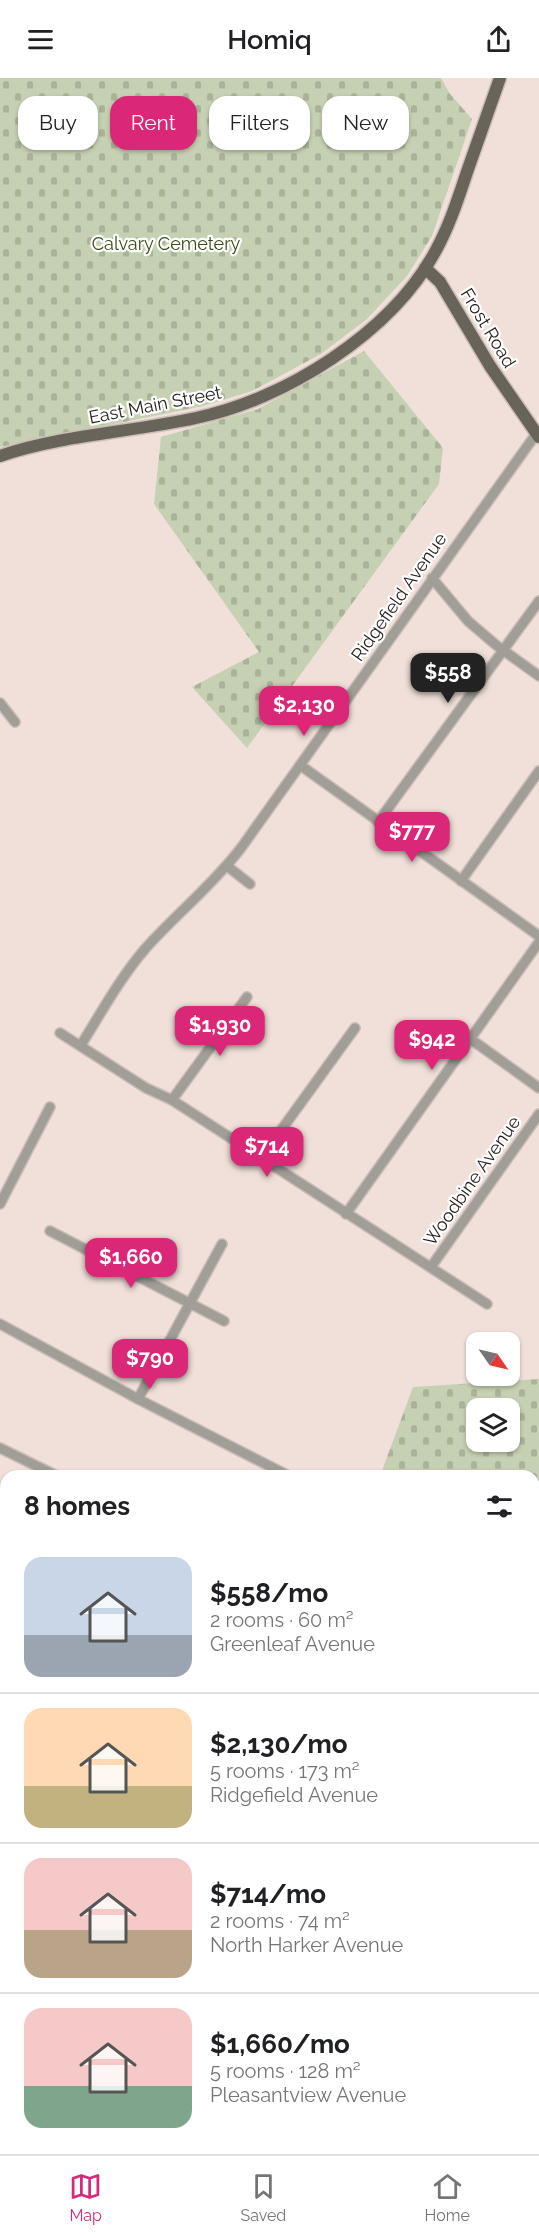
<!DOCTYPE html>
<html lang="en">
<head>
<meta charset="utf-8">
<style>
	body { margin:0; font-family:Raleway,sans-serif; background:#f2f2f2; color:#202124; height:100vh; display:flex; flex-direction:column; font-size:22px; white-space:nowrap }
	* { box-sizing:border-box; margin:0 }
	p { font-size:20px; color:#757577 }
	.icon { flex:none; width:33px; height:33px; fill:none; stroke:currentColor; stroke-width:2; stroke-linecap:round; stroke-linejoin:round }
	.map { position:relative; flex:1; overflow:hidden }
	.drawer { position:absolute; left:0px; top:1392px; width:540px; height:684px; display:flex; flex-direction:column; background:#fff; border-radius:18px 18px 0 0; box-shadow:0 2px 4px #0004 }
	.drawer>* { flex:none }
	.banner { position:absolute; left:18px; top:18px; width:504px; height:54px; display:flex; gap:12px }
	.needle { width:39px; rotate:124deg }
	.tools { position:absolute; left:466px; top:1254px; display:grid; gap:12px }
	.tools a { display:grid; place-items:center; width:54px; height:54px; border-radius:12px; background:#fff; box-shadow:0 2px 4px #0004; font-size:30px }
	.price { position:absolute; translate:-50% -51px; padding:0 14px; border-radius:12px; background:#db2777; color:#fff; font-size:20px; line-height:39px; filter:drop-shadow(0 2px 3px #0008) }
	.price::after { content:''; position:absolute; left:50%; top:36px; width:18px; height:14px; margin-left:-9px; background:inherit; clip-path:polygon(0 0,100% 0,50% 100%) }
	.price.selected { background:#222; color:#fff }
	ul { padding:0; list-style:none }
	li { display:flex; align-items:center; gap:18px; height:150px; padding:0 24px }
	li+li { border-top:2px solid #e0e0e0 }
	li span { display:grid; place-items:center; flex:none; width:168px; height:120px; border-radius:18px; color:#555 }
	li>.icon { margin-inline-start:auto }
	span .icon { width:72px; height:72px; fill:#fffc; stroke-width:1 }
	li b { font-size:26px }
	h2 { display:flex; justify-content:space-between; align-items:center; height:72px; padding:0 24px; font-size:26px }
	.tag { padding:0 21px; border-radius:18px; background:#fff; box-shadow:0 2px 4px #0004; font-size:21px; line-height:54px }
	.tag.selected { background:#db2777; color:#fff }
	header { display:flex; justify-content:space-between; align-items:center; height:78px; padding:0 24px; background:#fff; font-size:27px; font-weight:600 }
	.menu { display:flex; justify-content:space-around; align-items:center; height:84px; border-top:2px solid #e0e0e0; background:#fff; font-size:16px; color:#757577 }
	.menu a { display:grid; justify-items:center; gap:3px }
	.menu .selected { color:#db2777 }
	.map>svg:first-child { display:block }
	.cemetery { fill:url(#cemetery-stones); fill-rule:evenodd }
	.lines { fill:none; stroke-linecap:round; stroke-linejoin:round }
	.minor-casing { stroke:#cbbdb7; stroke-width:12 }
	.major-casing { stroke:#cbbdb7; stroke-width:15 }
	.minor { stroke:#a19e98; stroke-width:9 }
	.major { stroke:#69645a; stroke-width:12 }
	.labels { text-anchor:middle; stroke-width:4.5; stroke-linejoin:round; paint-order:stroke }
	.park-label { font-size:18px; fill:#3b4b17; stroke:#fff }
	.street-label { font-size:18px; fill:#221c1a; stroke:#fff }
</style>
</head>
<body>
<header><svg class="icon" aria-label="menu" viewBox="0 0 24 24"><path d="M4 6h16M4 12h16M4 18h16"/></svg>Homiq<svg class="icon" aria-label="share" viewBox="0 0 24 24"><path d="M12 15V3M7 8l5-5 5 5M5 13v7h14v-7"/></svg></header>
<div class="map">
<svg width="539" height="2076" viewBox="0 0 539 2076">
	<defs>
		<pattern id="cemetery-stones" width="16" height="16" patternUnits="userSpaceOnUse" patternTransform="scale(1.5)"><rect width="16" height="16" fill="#c6d1b3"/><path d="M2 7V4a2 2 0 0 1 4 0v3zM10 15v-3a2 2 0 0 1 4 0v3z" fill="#aab399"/></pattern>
	</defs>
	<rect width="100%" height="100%" fill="#f0e0d9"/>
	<g class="cemetery">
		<polygon points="0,0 441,0 450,16 472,41 432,158 407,198 367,241 321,276 252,313 203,328 0,369"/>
		<polygon points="364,273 443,370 439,406 247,670 192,609 259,574 154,426 161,359 258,331"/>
		<path d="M539,1301v775h-123l-3,-6h121v-672h-154l33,-89zM510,1330v34h-33v-34z"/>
	</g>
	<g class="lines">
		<defs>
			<g id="minor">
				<polyline points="432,500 468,543 496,567 539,598"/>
				<polyline points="0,625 15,644"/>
				<polyline points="300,687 539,858"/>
				<polyline points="378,744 539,523"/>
				<polyline points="227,788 250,806"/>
				<polyline points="461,803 539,693"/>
				<polyline points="60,955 146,1010 172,1022 487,1226"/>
				<polyline points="472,962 539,1010"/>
				<path d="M81,967c20,-32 39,-67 64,-96 31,-35 66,-62 96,-101l295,-414"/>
				<polyline points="172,1022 247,919"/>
				<polyline points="261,1080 355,950"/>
				<polyline points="0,1126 50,1029"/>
				<polyline points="346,1136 539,864"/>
				<polyline points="50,1153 224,1243"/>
				<polyline points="431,1189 539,1036"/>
				<polyline points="0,1246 138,1321 289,1398"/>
				<polyline points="138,1321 222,1166"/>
				<polyline points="0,1370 57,1398"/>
				<polyline points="0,1487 6,1491"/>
				<polyline points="0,1677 6,1680"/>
				<polyline points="0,1714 6,1701"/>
				<polyline points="0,1856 6,1859"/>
				<polyline points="0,1953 6,1944"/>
				<polyline points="0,2061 6,2063"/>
				<polyline points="27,2070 44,2076"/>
			</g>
			<g id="major">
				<polyline points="425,190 440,204 490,288 539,359"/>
				<path d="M0,378c60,-21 132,-24 196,-38 88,-18 195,-85 239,-166 14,-25 23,-53 32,-80 11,-31 22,-63 33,-94"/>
			</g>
		</defs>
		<use href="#minor" class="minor-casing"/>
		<use href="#major" class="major-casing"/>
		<use href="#minor" class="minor"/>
		<use href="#major" class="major"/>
	</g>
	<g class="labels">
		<g class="park-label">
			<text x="166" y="172">Calvary Cemetery</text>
		</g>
		<g class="street-label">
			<text transform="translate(488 250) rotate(59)" y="6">Frost Road</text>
			<text transform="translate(155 327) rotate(-11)" y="6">East Main Street</text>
			<text transform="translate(399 519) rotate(-55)" y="6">Ridgefield Avenue</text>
			<text transform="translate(472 1103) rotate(-55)" y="6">Woodbine Avenue</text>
		</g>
	</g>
</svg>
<div class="tools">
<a><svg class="needle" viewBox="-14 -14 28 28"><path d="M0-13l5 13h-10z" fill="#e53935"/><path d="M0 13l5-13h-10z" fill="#757577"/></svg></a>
<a><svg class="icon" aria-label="layers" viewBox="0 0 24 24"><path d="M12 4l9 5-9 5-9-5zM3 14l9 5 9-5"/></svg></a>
</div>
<b class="price selected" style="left:448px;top:626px">$558</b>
<b class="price" style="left:304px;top:659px">$2,130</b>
<b class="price" style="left:412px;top:785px">$777</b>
<b class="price" style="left:220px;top:979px">$1,930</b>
<b class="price" style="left:432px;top:993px">$942</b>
<b class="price" style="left:267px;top:1100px">$714</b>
<b class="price" style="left:131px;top:1211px">$1,660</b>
<b class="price" style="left:150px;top:1312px">$790</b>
<div class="banner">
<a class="tag">Buy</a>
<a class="tag selected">Rent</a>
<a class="tag">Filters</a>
<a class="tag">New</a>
</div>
<section class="drawer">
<h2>8 homes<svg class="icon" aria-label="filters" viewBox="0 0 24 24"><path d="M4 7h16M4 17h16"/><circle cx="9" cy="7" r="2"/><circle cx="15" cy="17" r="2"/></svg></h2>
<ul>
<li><span style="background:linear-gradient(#c9d6e8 65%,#9aa5b1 0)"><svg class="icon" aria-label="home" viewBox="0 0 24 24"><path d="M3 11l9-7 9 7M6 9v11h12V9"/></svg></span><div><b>$558/mo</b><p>2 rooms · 60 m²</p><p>Greenleaf Avenue</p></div></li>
<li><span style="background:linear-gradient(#ffd9b3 65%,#c2b280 0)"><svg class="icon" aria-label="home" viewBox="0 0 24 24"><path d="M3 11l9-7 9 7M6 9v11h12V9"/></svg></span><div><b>$2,130/mo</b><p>5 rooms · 173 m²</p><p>Ridgefield Avenue</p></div></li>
<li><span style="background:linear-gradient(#f6c9c9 60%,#b9a48a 0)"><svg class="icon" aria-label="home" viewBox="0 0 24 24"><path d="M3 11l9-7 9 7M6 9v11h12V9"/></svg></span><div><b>$714/mo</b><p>2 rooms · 74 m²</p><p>North Harker Avenue</p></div></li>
<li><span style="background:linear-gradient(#f6c9c9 65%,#7fa58c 0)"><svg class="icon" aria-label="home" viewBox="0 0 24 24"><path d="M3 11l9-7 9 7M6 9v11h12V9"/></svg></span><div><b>$1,660/mo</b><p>5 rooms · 128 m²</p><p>Pleasantview Avenue</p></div></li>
</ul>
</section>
</div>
<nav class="menu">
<a class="selected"><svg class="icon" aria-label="map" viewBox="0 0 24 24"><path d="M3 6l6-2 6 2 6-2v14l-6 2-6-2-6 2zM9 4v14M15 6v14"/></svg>Map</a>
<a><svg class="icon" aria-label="saved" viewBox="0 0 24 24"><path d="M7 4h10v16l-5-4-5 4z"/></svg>Saved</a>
<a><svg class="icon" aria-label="home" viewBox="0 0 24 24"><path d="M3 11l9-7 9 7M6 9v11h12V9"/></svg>Home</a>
</nav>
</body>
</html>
